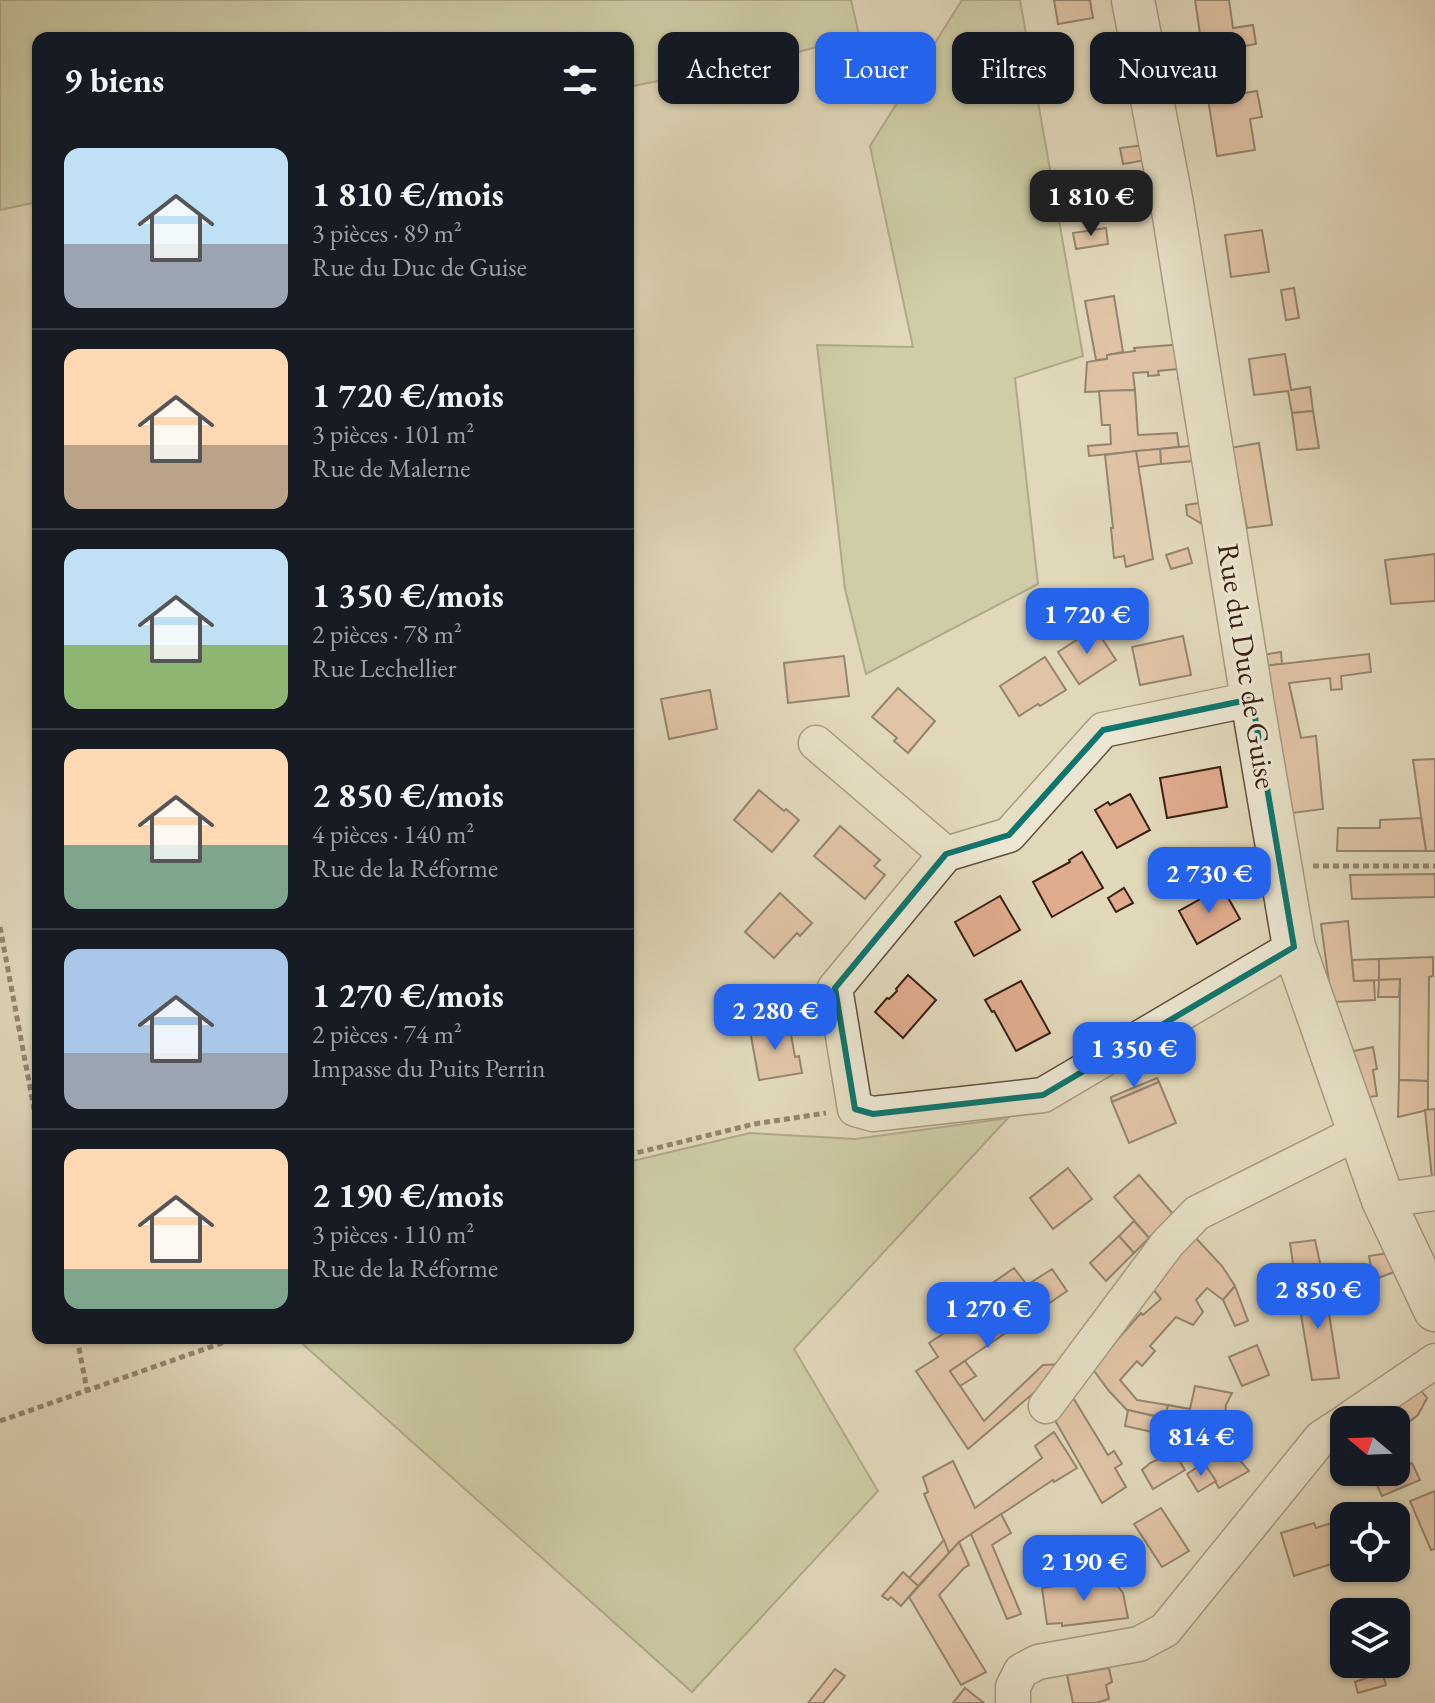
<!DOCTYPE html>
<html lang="fr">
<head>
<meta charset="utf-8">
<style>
	body { margin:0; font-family:"EB Garamond",serif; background:#20242c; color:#f1f3f6; height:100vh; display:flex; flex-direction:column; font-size:30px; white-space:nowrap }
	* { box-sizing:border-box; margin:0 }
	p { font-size:26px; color:#9ea1a6 }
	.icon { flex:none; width:44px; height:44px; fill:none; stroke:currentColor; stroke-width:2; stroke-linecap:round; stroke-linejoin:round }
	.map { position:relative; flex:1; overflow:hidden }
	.panel { position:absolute; left:32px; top:32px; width:602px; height:1312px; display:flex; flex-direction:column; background:#171b24; border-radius:16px; box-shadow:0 2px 6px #0004 }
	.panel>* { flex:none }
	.banner { position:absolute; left:658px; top:32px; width:656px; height:72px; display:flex; gap:16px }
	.needle { width:52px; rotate:289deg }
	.fabs { position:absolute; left:1330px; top:1406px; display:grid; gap:16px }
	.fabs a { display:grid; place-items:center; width:80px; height:80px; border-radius:16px; background:#171b24; box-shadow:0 2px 6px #0004; font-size:40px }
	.price { position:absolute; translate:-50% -68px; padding:0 18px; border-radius:16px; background:#2563eb; color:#fff; font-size:26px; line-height:52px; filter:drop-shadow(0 2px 4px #0008) }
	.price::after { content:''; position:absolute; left:50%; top:48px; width:24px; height:18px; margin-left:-12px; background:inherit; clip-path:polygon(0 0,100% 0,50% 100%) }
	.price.selected { background:#222; color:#fff }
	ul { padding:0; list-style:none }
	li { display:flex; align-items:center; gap:24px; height:200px; padding:0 32px }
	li+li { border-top:2px solid #363941 }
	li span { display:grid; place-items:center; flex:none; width:224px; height:160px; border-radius:16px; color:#555 }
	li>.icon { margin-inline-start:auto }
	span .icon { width:96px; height:96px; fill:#fffc; stroke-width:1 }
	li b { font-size:34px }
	h2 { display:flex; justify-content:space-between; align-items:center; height:96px; padding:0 32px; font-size:34px }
	.tag { padding:0 28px; border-radius:16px; background:#171b24; box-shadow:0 2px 6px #0004; font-size:28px; line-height:72px }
	.tag.selected { background:#2563eb; color:#fff }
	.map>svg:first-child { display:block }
	.green { fill:#b5be8e; stroke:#767051; stroke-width:2 }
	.building { fill:#dfac8e; stroke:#382114; stroke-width:2 }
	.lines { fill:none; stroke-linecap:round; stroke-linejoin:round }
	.minor-casing { stroke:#624f3e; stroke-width:37 }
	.tertiary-casing { stroke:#624f3e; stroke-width:45 }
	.path { stroke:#382114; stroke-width:5; stroke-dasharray:6 4; stroke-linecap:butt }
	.minor { stroke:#ece6d2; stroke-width:34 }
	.tertiary { stroke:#ece6d2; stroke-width:42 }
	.marked { fill:none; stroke:#0f766e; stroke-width:6; stroke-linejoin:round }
	.labels { text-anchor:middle; stroke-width:6; stroke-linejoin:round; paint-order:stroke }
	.street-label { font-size:30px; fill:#382114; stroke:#ece6d2 }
</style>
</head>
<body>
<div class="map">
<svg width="1435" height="1703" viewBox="0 0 1435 1703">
	<rect width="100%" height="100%" fill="#e1d8ba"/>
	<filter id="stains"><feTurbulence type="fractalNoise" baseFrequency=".0025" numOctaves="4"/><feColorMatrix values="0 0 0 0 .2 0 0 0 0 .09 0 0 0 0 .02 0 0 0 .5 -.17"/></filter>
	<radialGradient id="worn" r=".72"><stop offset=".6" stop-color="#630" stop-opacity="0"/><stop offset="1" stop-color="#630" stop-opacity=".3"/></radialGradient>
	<g class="green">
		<polygon points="0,0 851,0 859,35 784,56 628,87 628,38 38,38 38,202 0,210"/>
		<polygon points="962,0 1020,0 1083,356 1015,378 1038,584 866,674 845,589 817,345 913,347 870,146"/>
		<polygon points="1008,1118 794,1349 878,1491 692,1692 296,1338 628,1338 628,1162 750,1133 855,1139"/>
	</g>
	<g class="building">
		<polygon points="1054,0 1090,0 1093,18 1058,24"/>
		<polygon points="1195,0 1229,0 1233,28 1253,25 1256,44 1203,54"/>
		<polygon points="1257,91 1262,117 1250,119 1255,150 1217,156 1208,99"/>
		<polygon points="1144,145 1146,160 1123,164 1120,148"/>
		<polygon points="1126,171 1128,184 1133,184 1134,190 1129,191 1133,214 1115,217 1114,211 1094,214 1091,196 1096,195 1094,182 1108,180 1107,174"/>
		<polygon points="1106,228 1108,244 1076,249 1073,233"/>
		<polygon points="1262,230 1269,272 1231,277 1225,235"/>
		<polygon points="1294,288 1299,318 1286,320 1281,290"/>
		<polygon points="1114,296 1123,352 1107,355 1107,359 1096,360 1085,301"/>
		<polygon points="1184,344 1189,376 1178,378 1178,369 1158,371 1159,375 1148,376 1148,372 1133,373 1135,390 1085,392 1087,362 1107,359 1107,355 1135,351 1134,348"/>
		<polygon points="1285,354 1291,390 1310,387 1313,411 1292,413 1288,391 1254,395 1249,359"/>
		<polygon points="1135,390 1138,435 1177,433 1179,447 1089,456 1088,446 1111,444 1110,425 1102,425 1099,391"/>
		<polygon points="1313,411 1319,448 1297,450 1292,413"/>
		<polygon points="1259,443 1272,525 1247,528 1238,479 1235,480 1230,448"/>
		<polygon points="1199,445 1194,461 1161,464 1160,449"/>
		<polygon points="1160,449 1161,464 1138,467 1136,451"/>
		<polygon points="1136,451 1153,559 1126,567 1124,556 1114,558 1111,528 1113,528 1105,455"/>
		<polygon points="1199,503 1202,524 1187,515 1186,505"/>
		<polygon points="1188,548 1192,563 1171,569 1166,555"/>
		<polygon points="1435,554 1435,601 1391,604 1385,560"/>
		<polygon points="1095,628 1116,660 1079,684 1058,652"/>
		<polygon points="1183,636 1191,675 1140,685 1132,647"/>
		<polygon points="1281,652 1282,664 1264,666 1262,655"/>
		<polygon points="1369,654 1371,672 1341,676 1342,689 1331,690 1330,678 1289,683 1301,738 1316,736 1323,809 1293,813 1264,666"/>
		<polygon points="844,656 849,696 788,703 784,663"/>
		<polygon points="1045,657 1066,690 1040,706 1038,704 1019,716 1000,686"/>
		<polygon points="898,688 935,721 908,753 894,741 897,738 872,717"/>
		<polygon points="710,690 717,729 669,739 661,699"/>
		<polygon points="1435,759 1435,851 1426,851 1413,760"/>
		<polygon points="1220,767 1227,807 1167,818 1160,778"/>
		<polygon points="759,790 784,811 786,809 799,820 772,852 734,820"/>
		<polygon points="1130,794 1150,830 1117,848 1095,810 1108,802 1110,805"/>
		<polygon points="1421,818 1426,851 1337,851 1338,828 1380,828 1380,820"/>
		<polygon points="840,826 880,860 874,866 885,875 865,899 814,856"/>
		<polygon points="1082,852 1103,888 1052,917 1033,882 1070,862 1069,860"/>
		<polygon points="1435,874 1435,897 1352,899 1350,875"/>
		<polygon points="1222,887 1240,919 1197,944 1179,911"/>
		<polygon points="1124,888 1133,903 1116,912 1108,898"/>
		<polygon points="780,893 812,923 800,936 797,933 774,958 745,932"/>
		<polygon points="1000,896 1020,930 974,956 955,922"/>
		<polygon points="1348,921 1354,981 1374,980 1375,1000 1334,1002 1330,984 1329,983 1321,924"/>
		<polygon points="1433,957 1433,976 1429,977 1428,1081 1399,1080 1400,979 1379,980 1379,959"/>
		<polygon points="1379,959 1379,980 1354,981 1352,960"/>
		<polygon points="908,975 936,1000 903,1038 875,1012 887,998 889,999 897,991 896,989"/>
		<polygon points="1400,979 1399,997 1378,997 1379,980"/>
		<polygon points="1021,981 1050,1033 1016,1051 994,1011 992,1012 985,1000"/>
		<polygon points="789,1023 795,1057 799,1056 802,1073 759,1080 750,1031"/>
		<polygon points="1373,1047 1377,1069 1373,1070 1377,1096 1354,1099 1344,1053"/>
		<polygon points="1157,1078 1159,1082 1112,1102 1111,1097"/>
		<polygon points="1399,1080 1428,1081 1428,1110 1398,1117"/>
		<polygon points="1159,1082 1176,1123 1129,1143 1112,1102"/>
		<polygon points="1435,1109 1435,1178 1432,1178 1425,1110"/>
		<polygon points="1068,1168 1092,1199 1053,1229 1030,1198"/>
		<polygon points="1139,1175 1173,1214 1149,1238 1114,1197"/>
		<polygon points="1134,1221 1149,1238 1134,1253 1119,1236"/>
		<polygon points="1192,1234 1222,1266 1235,1286 1223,1300 1207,1288 1196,1300 1203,1312 1193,1325 1176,1317 1150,1346 1155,1351 1142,1366 1137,1361 1120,1380 1137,1400 1168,1405 1165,1418 1127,1410 1109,1391 1092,1368 1141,1313 1143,1315 1161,1299 1151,1287"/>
		<polygon points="1119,1236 1134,1253 1106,1281 1090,1263"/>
		<polygon points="1315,1240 1324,1281 1296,1285 1290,1243"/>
		<polygon points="1388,1253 1397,1271 1373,1280 1369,1256"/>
		<polygon points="1014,1268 1027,1285 1052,1269 1067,1291 950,1371 984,1421 1043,1365 1062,1364 1050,1379 968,1449 916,1371 938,1357 929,1343 987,1305 978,1293"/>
		<polygon points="1324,1281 1339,1378 1312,1380 1296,1285"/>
		<polygon points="1235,1286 1248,1321 1235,1326 1223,1300"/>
		<polygon points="1257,1345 1269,1375 1242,1386 1229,1357"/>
		<polygon points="965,1361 976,1376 960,1386 950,1371"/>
		<polygon points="1416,1384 1427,1398 1418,1415 1396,1432 1396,1420 1367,1420"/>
		<polygon points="1195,1386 1232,1393 1226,1405 1223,1432 1165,1418 1168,1405 1190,1409"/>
		<polygon points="1072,1396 1108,1455 1114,1451 1122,1464 1115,1468 1126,1487 1102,1503 1052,1415"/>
		<polygon points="1128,1410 1184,1423 1188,1438 1170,1440 1166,1435 1125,1426"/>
		<polygon points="1054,1432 1077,1468 1054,1482 1053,1480 959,1542 949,1553 924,1494 928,1492 923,1477 953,1461 975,1508 1042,1458 1035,1446"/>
		<polygon points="1228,1446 1249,1471 1219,1488 1204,1463"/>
		<polygon points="1174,1452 1185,1470 1153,1489 1142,1470 1150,1463"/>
		<polygon points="1204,1463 1216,1481 1198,1492 1187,1474"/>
		<polygon points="1412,1463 1420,1480 1382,1496 1375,1481"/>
		<polygon points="1435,1491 1435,1549 1431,1550 1410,1501"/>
		<polygon points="1161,1508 1189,1551 1162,1567 1134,1524"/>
		<polygon points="1001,1514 1011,1533 992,1545 1021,1614 1007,1619 971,1534"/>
		<polygon points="1337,1521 1344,1542 1344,1560 1294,1576 1281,1533 1314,1523 1316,1528"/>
		<polygon points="944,1540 949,1553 918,1586 909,1578"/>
		<polygon points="959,1542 969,1565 964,1568 939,1595 986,1672 961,1685 909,1597"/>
		<polygon points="903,1572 918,1586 901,1606 891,1597 888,1600 882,1596"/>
		<polygon points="1111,1578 1123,1593 1128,1618 1062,1626 1062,1623 1047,1624 1042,1588"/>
		<polygon points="1370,1664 1380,1664 1386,1685 1358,1693 1355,1682 1369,1677 1366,1665"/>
		<polygon points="1109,1668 1112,1682 1106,1685 1109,1699 1096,1703 1073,1703 1067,1675"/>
		<polygon points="835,1669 845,1676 823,1703 808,1703"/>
		<polygon points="965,1688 984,1703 953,1703"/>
	</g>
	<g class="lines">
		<defs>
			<g id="minor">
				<polyline points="1252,699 1103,730 1009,835 946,854 835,988 855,1109 873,1114 1043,1095 1294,947"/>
				<polyline points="816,743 946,854"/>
				<polyline points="1383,1200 1435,1193"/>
				<polyline points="1046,1406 1167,1244 1197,1213 1359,1132"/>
				<polyline points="1348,1420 1435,1361"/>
				<polyline points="1013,1703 1013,1687 1021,1671 1038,1662 1139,1644 1165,1630 1321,1438 1344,1423"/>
			</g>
			<polyline id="tertiary" points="1133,0 1172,204 1252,699 1294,947 1383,1200 1435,1310"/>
		</defs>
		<use href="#minor" class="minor-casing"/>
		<use href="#tertiary" class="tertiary-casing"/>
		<g class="path">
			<polyline points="1313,866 1435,866"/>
			<polyline points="0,927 38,1130"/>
			<polyline points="628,1155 754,1124 826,1113"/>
			<polyline points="77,1338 87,1390"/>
			<polyline points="0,1421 236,1338"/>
		</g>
		<use href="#minor" class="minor"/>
		<use href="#tertiary" class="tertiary"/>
	</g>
	<path d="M0 0H1435V1703H0ZM1252,699l42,248 -251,148 -170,19 -18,-5 -20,-121 111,-134 63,-19 94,-105z" fill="#e1d8ba" fill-opacity=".55" fill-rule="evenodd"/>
	<path class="marked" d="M1252,699l42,248 -251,148 -170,19 -18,-5 -20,-121 111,-134 63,-19 94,-105z"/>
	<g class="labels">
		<g class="street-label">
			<text transform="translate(1247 666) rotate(81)" y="10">Rue du Duc de Guise</text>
		</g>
	</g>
	<rect width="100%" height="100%" filter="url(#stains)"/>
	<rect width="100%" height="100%" fill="url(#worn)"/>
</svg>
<div class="fabs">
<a><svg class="needle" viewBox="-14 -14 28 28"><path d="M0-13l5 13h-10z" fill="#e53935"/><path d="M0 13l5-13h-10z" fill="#9ea1a6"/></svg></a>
<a><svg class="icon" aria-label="locate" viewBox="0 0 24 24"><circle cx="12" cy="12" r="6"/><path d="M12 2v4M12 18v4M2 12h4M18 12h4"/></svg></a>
<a><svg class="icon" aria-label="layers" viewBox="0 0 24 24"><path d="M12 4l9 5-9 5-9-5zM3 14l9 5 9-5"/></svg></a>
</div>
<b class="price selected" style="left:1091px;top:238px">1 810 €</b>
<b class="price" style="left:1087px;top:656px">1 720 €</b>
<b class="price" style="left:1209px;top:915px">2 730 €</b>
<b class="price" style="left:775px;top:1052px">2 280 €</b>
<b class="price" style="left:1134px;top:1090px">1 350 €</b>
<b class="price" style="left:1318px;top:1331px">2 850 €</b>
<b class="price" style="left:988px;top:1350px">1 270 €</b>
<b class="price" style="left:1201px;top:1478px">814 €</b>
<b class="price" style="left:1084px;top:1603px">2 190 €</b>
<div class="banner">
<a class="tag">Acheter</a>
<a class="tag selected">Louer</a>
<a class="tag">Filtres</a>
<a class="tag">Nouveau</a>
</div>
<section class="panel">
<h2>9 biens<svg class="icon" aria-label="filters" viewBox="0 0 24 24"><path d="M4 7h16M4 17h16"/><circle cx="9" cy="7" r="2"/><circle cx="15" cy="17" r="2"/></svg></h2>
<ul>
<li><span style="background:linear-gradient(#bfe0f5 60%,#9aa5b1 0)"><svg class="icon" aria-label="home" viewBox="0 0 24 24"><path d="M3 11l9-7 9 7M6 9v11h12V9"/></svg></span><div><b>1 810 €/mois</b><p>3 pièces · 89 m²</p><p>Rue du Duc de Guise</p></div></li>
<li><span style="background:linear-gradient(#ffd9b3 60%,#b9a48a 0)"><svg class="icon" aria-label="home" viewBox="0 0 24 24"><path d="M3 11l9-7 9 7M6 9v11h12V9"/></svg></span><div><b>1 720 €/mois</b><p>3 pièces · 101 m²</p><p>Rue de Malerne</p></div></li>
<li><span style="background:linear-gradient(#bfe0f5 60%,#8fb573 0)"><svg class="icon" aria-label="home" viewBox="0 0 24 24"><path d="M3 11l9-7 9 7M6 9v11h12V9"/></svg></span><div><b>1 350 €/mois</b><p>2 pièces · 78 m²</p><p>Rue Lechellier</p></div></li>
<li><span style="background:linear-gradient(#ffd9b3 60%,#7fa58c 0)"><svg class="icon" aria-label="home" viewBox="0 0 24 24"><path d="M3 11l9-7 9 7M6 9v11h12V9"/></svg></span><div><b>2 850 €/mois</b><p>4 pièces · 140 m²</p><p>Rue de la Réforme</p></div></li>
<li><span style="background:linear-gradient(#a9c7e8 65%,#9aa5b1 0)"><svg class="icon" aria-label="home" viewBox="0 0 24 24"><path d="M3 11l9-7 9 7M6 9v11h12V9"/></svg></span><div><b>1 270 €/mois</b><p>2 pièces · 74 m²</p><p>Impasse du Puits Perrin</p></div></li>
<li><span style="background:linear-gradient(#ffd9b3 75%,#7fa58c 0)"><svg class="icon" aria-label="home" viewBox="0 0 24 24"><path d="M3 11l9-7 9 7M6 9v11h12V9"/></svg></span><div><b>2 190 €/mois</b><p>3 pièces · 110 m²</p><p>Rue de la Réforme</p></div></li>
</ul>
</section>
</div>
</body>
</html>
